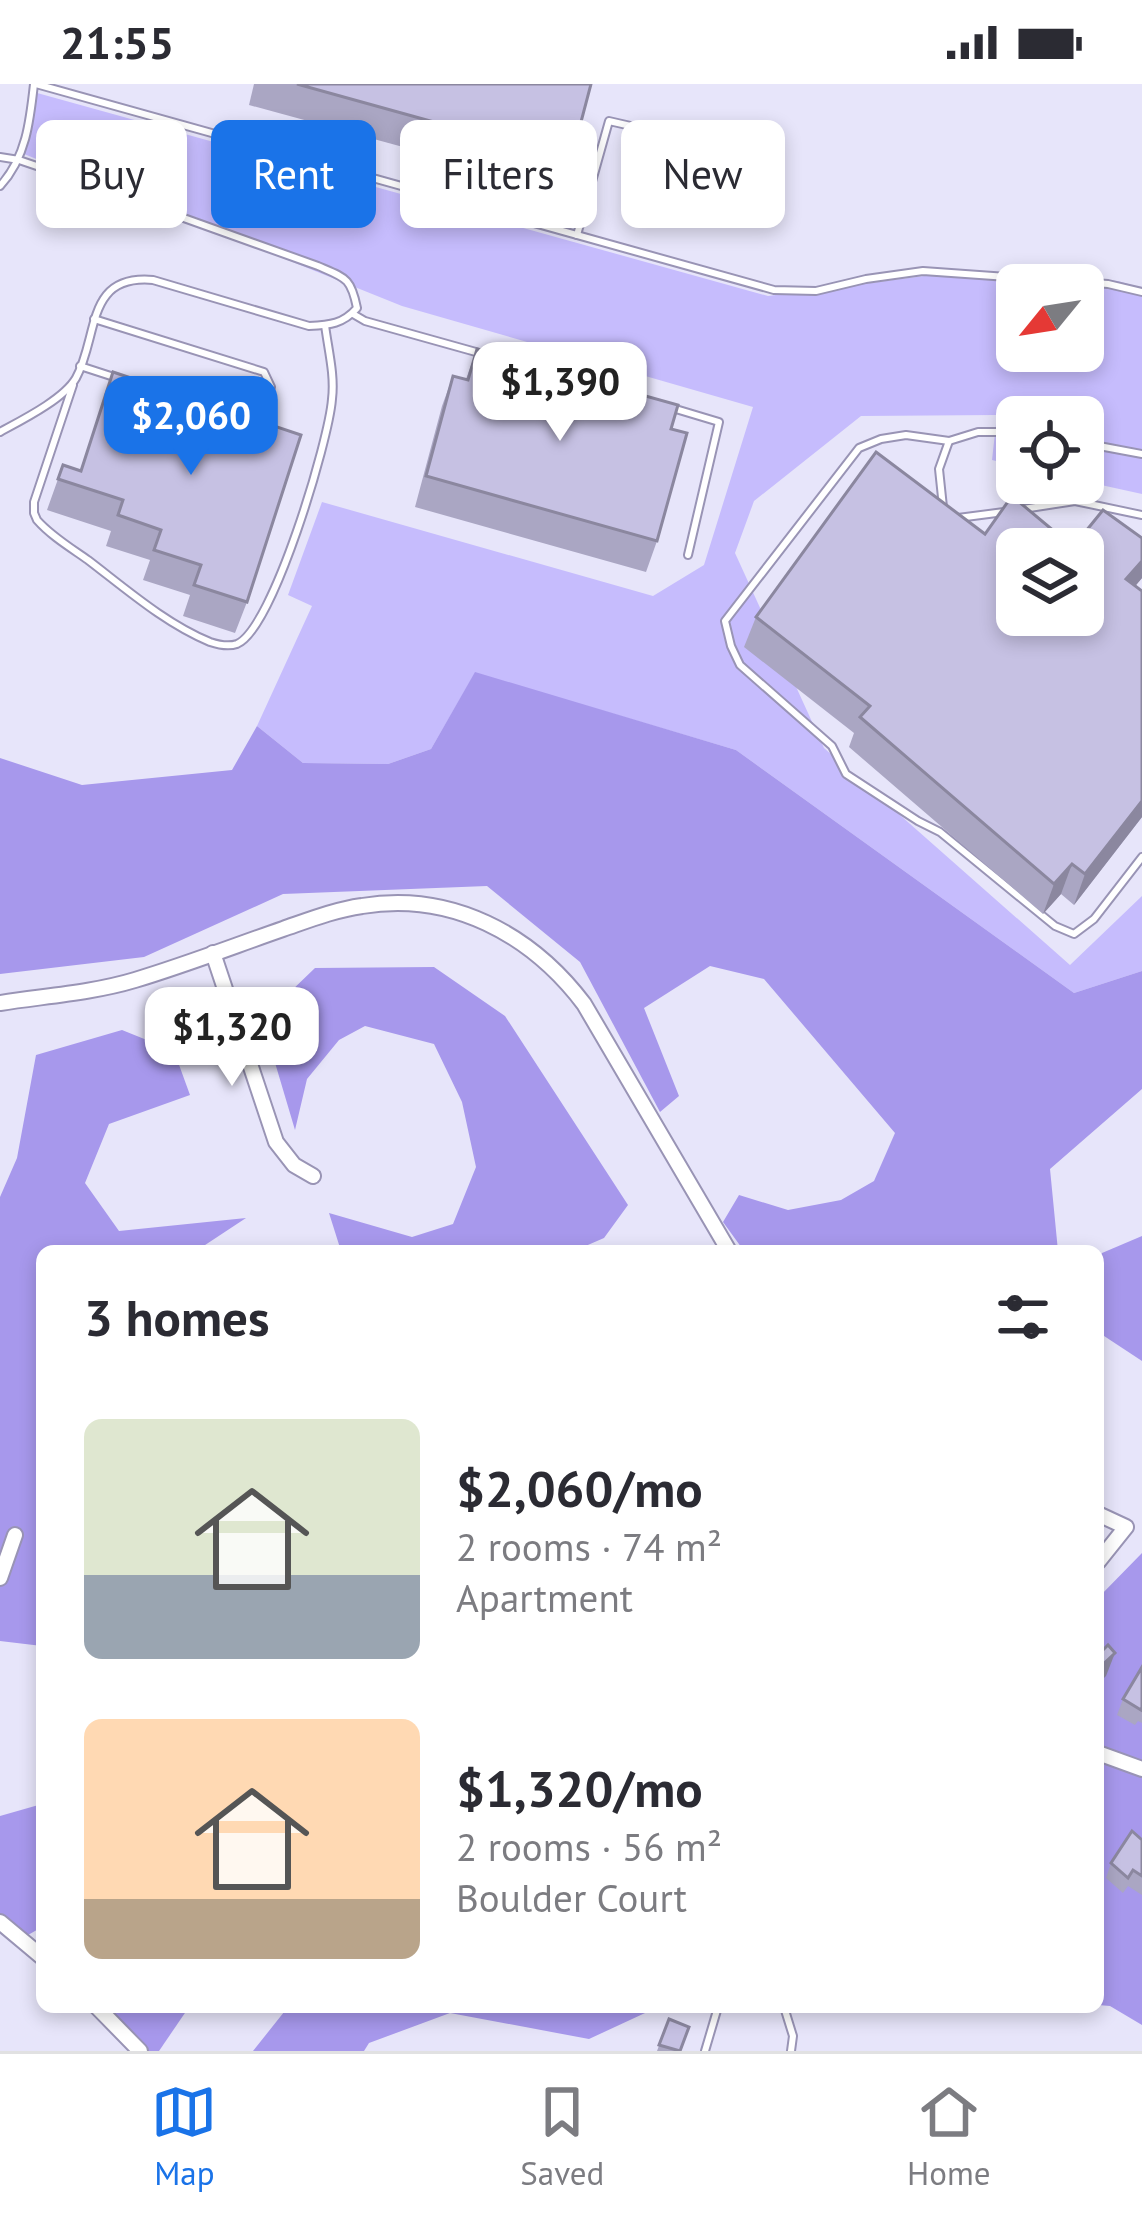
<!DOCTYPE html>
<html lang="en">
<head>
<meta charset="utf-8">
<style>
	body { margin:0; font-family:"PT Sans",sans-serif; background:#f2f2f3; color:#2b2b33; height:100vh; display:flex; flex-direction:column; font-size:45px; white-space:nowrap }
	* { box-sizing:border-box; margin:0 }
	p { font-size:39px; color:#7c7c81 }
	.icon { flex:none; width:66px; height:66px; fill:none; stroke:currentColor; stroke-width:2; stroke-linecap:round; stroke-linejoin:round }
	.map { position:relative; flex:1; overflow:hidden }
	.details { position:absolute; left:36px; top:1161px; width:1068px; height:768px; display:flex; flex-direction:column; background:#fff; border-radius:18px; box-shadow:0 6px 18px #0003 }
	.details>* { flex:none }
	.guide { position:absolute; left:36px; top:36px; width:1071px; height:108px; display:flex; gap:24px }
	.needle { width:78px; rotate:240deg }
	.fabs { position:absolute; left:996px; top:180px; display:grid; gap:24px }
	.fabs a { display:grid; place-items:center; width:108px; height:108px; border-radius:18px; background:#fff; box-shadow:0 6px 18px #0003; font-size:60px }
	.price { position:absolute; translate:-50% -102px; padding:0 27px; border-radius:24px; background:#fff; color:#222; font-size:39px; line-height:78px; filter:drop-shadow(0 3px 6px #0008) }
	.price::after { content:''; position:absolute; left:50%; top:72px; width:36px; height:27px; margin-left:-18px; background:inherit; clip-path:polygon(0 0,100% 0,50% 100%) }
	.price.on { background:#1a73e8; color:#fff }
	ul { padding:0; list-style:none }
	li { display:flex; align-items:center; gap:36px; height:300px; padding:0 48px }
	li span { display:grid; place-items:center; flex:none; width:336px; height:240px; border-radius:18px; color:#555 }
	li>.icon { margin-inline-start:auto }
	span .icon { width:144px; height:144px; fill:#fffc; stroke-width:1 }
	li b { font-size:51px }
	h2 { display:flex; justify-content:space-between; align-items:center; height:144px; padding:0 48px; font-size:51px }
	.chip { padding:0 42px; border-radius:18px; background:#fff; box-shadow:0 6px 18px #0003; font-size:42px; line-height:108px }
	.chip.on { background:#1a73e8; color:#fff }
	.status { display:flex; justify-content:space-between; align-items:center; height:84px; padding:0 60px; background:#fff; direction:ltr }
	.status svg { height:33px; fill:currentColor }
	.menu { display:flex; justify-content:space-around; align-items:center; height:168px; border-top:3px solid #e1e1e2; background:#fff; font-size:33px; color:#7c7c81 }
	.menu a { display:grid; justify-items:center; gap:6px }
	.menu .on { color:#1a73e8 }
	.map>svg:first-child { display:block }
	.green { fill:#c6bcfd; fill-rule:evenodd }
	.forest { fill:#a798ec }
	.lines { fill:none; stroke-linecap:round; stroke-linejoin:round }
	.service-casing { stroke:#9994b5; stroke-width:10 }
	.minor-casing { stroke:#9994b5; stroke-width:18 }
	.service { stroke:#fff; stroke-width:6 }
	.minor { stroke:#fff; stroke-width:14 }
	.wall { fill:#aaa6c3 }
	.shaded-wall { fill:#8b879f }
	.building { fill:#c6c1e3; stroke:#8b879f; stroke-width:3; fill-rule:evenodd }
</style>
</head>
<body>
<div class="status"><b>21:55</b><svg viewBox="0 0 49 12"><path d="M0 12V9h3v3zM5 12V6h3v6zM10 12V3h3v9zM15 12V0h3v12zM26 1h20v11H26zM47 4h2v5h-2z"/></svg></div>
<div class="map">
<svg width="1142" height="1967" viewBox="0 0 1142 1967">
	<rect width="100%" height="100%" fill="#e7e5fa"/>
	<path class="green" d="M30,7l738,205 203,-26 147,11 24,7v206l-59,-13v-64h-66v49l-25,-6 5,-45 -136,1 -107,85 -19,52 89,195 246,217 72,-69v75l-68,22 -338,-243 -261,-77 -44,76 -43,15 -85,-1 -46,-37 55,-120 -24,-11 34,-93 331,94 51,-31 49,-158 -351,-101 -378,-152zM1017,201h66v66h-66z"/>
	<g class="forest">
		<polygon points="475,588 736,666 1074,909 1142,887 1142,1005 1050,1085 1058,1167 744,1167 723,1138 739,1111 788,1126 841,1116 874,1097 895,1049 764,895 710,882 644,924 679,1012 660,1028 580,878 487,802 283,810 144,873 0,890 0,674 82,701 232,686 257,642 303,679 388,680 431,665"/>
		<polygon points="434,883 505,932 628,1121 604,1154 574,1167 341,1167 329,1129 412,1153 453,1140 476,1083 462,1018 434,960 365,942 339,956 307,995 295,1046 262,935 315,884"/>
		<polygon points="122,946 174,967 190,1011 109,1040 85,1099 119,1147 246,1134 196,1167 42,1167 42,1562 0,1557 0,1113 17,1074 36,971"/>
		<polygon points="1142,1152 1142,1277 1098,1248 1098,1176 1102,1169"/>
		<polygon points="1142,1469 1142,1941 1110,1922 1098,1921 1098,1514"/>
		<polygon points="42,1720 42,1843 21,1855 0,1836 0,1732"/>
		<polygon points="95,1923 189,1923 159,1967 137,1967"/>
		<polygon points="288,1923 658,1923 589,1955 450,1929 369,1959 364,1967 253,1967"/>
	</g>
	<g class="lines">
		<defs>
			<g id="service">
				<polyline points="36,0 774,206 816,207 866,195 923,187 1108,200 1142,208"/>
				<path d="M0,73l19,3 53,18 246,88c28,12 33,12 39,42 -14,16 -27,17 -48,18l-156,-46c-68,-6 -54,56 -77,98 -12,21 -54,42 -76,54"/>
				<path d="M0,102c26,-28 30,-65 34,-102"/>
				<polyline points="577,151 609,37 692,56"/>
				<polyline points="353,230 365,237 483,270"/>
				<polyline points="94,235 264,288 271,303 262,329 248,338"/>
				<polyline points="80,282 117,294"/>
				<path d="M73,301l-39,117v11l3,7c14,16 34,28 51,40 38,29 78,64 122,82 9,3 18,5 27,2 36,-15 92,-204 95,-245 3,-24 -4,-50 -7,-74"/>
				<polyline points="669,323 719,338 688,471"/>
				<polyline points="1017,348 978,348 949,357 906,351 881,355 859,364 725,537 731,562 740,581 832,662 846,690 918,737 940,748 1055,842 1074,850 1094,835 1142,773"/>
				<polyline points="1083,359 1142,370"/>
				<polyline points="943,423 939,385 949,357"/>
				<polyline points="1023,425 1075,417 1142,431"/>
				<polyline points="958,434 1004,428"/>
				<polyline points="784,1923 793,1952 791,1967"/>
				<polyline points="705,1967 718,1923"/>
			</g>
			<g id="minor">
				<polyline points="213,869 276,1058 294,1081 313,1092"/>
				<path d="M0,919c44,-7 92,-10 135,-23 50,-15 99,-34 148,-51 26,-9 51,-19 79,-23 89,-15 169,28 222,98l145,247"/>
				<polyline points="1098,1430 1126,1443 1098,1478"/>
				<polyline points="0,1494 15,1451"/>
				<polyline points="1098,1669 1142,1685"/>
				<polyline points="0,1838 42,1873"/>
				<polyline points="97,1923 140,1967"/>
			</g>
		</defs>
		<use href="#service" class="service-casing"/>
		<use href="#minor" class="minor-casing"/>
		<use href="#service" class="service"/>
		<use href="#minor" class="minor"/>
	</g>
	<g class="wall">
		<polygon points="254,0 591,0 571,76 560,106 249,21"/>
		<polygon points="477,265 671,345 657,457 646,488 415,423 442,322 453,292 466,295"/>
		<polygon points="113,288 247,518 235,549 183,532 190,511 143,496 150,476 106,462 111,447 47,426 63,381 80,387"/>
		<polygon points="985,450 1073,463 1142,454 1142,494 1135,502 1142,507 1142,733 1074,821 1061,810 1043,830 849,663 854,649 744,563 756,533"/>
		<polygon points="1142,1583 1142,1639 1138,1637 1135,1641 1117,1631 1123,1615"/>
		<polygon points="1142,1756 1142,1811 1128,1802 1123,1809 1106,1794 1111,1779"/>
		<polygon points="669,1935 680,1967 657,1967"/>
	</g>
	<g class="shaded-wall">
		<polygon points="1142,477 1142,494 1115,526 1126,495"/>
		<polygon points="1142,717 1142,733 1074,821 1085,790"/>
		<polygon points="1072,780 1061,810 1043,830 1054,800"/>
		<polygon points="1115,1569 1106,1592 1098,1600 1098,1585"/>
	</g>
	<g class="building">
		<polygon points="297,0 591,0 571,76"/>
		<polygon points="477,265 678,321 671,345 687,349 657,457 426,392 453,292 468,296"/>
		<polygon points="113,288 301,351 247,518 194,501 201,481 154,466 161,446 118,431 123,416 58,395 63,381 81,387"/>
		<path d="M876,368l109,82 27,-38 61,51 30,-37 39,28v23l-16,18 16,12v210l-57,73 -13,-10 -18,20 -194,-167 10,-11 -114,-89zM1017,465h66v66h-66z"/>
		<polygon points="1098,1561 1103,1566 1108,1561 1115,1569 1098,1585"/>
		<polygon points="1142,1583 1142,1623 1141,1626 1123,1615"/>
		<polygon points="1132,1747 1142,1756 1142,1792 1133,1786 1128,1794 1111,1779"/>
		<polygon points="669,1935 689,1943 680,1967 659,1961"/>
	</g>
</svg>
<div class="fabs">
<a><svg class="needle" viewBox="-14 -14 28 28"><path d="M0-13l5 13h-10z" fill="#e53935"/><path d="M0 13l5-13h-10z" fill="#7c7c81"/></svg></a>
<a><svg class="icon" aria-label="locate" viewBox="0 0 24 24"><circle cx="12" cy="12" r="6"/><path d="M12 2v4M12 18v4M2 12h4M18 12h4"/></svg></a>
<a><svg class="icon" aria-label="layers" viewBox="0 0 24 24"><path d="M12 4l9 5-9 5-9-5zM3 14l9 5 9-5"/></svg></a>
</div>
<b class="price" style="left:560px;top:360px">$1,390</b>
<b class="price on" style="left:191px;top:394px">$2,060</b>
<b class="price" style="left:232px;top:1005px">$1,320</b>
<div class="guide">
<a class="chip">Buy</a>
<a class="chip on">Rent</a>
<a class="chip">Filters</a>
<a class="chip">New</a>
</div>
<section class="details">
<h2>3 homes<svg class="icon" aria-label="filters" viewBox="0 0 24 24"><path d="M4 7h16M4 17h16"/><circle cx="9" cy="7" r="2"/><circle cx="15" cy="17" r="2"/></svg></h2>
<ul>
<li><span style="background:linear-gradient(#dfe7d0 65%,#9aa5b1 0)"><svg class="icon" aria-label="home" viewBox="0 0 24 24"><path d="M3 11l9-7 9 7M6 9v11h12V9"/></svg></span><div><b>$2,060/mo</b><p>2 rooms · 74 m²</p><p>Apartment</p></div></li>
<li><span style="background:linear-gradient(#ffd9b3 75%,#b9a48a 0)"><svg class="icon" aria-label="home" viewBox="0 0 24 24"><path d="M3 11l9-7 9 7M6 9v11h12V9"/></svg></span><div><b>$1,320/mo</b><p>2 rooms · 56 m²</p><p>Boulder Court</p></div></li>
</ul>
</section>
</div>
<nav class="menu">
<a class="on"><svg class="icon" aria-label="map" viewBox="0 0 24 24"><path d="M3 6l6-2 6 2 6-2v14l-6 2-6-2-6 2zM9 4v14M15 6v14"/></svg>Map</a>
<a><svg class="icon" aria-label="saved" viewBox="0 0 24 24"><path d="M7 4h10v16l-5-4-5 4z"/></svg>Saved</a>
<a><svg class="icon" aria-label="home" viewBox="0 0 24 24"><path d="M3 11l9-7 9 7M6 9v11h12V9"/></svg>Home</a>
</nav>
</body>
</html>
